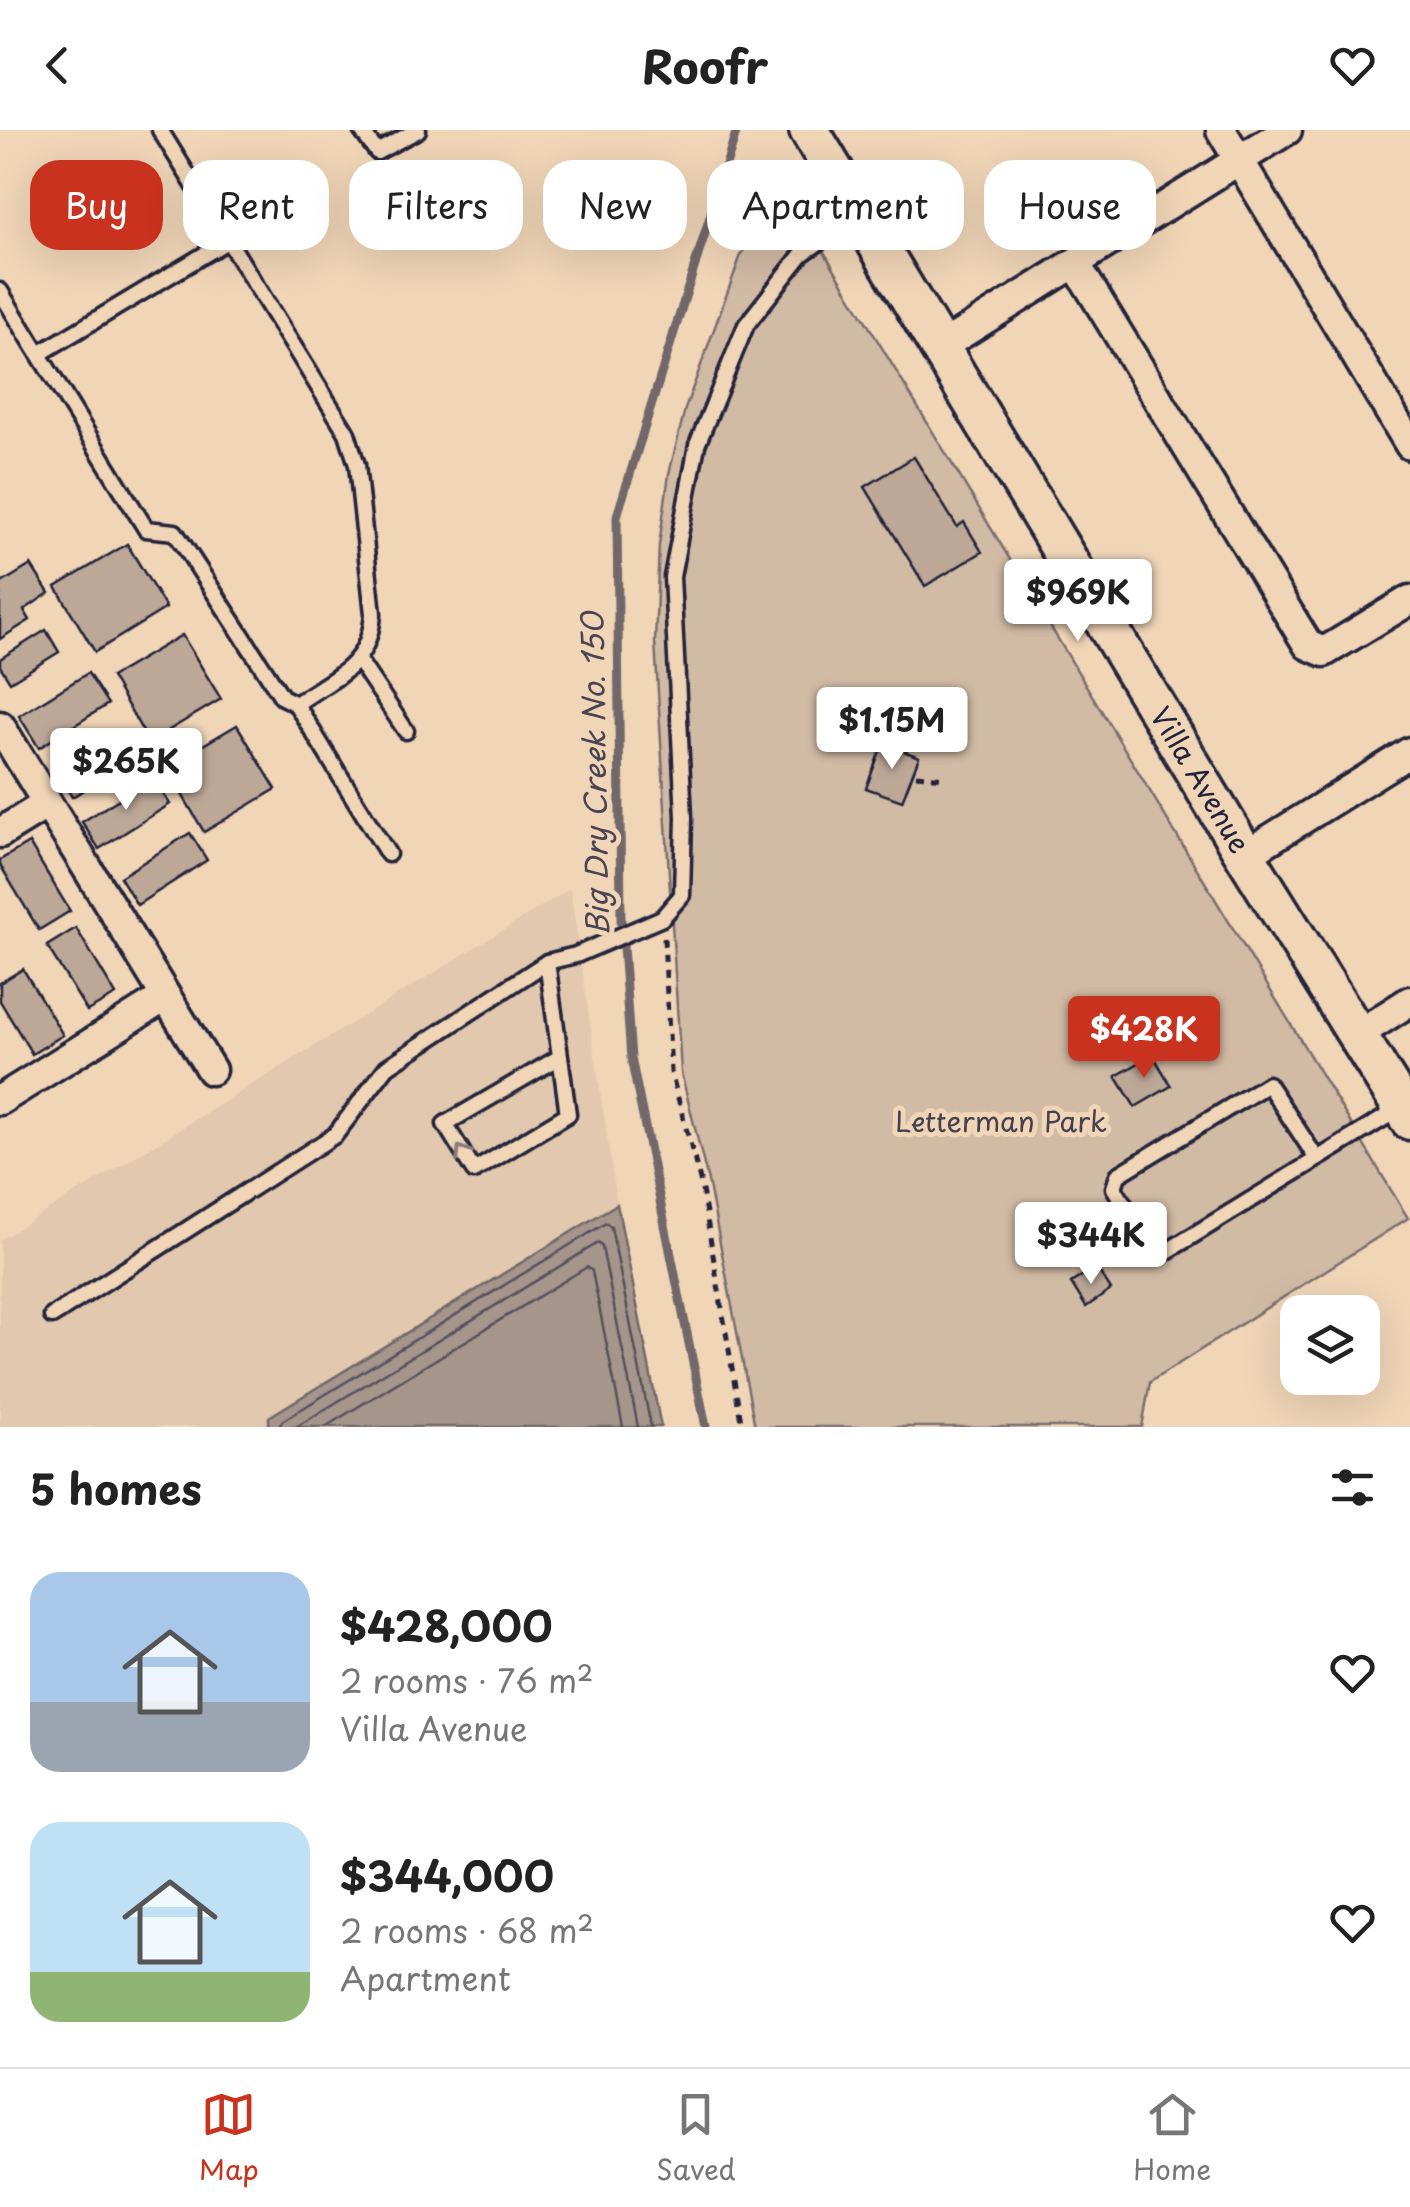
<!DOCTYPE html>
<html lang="en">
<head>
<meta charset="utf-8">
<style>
	body { margin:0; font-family:"Playpen Sans",sans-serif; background:#f2f2f2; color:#222; height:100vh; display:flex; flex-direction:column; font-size:38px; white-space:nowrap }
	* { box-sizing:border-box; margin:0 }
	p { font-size:32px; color:#767676 }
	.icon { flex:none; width:55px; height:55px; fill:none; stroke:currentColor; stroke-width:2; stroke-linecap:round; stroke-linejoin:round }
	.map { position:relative; height:1297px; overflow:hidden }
	.panel { display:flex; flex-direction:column; background:#fff; flex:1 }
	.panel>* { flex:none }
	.guide { position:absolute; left:30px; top:30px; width:1350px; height:90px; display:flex; gap:20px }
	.tools { position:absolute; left:1280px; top:1165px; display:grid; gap:20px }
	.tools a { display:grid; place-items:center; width:100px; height:100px; border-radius:20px; background:#fff; box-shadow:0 10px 40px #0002; font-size:50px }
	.price { position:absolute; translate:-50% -85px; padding:0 22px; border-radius:10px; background:#fff; color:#222; font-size:32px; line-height:65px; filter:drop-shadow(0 2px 5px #0008) }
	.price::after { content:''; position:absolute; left:50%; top:60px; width:30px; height:22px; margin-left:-15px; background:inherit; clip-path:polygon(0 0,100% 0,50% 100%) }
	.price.active { background:#c8321e; color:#fff }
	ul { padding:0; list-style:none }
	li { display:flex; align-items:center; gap:30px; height:250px; padding:0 30px }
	li span { display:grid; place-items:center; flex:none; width:280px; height:200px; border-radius:30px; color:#555 }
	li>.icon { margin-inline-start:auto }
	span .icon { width:120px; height:120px; fill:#fffc; stroke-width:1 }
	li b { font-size:42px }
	h2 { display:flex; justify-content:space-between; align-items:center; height:120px; padding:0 30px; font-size:42px }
	.pill { padding:0 35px; border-radius:30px; background:#fff; box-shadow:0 10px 40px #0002; font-size:35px; line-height:90px }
	.pill.active { background:#c8321e; color:#fff }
	header { display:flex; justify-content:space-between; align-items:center; height:130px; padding:0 30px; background:#fff; font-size:45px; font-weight:700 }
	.menu { display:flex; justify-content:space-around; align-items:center; height:140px; border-top:2px solid #e0e0e0; background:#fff; font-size:28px; color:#767676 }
	.menu a { display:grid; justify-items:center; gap:5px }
	.menu .active { color:#c8321e }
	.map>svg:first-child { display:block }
	.built { fill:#e1c8ae }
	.green { fill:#d2bba5; stroke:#7a6e70; stroke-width:2.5 }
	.water { fill:#a6958b; stroke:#71676b; stroke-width:2.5 }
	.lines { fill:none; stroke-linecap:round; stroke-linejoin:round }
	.shore { stroke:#57505b; stroke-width:2.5 }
	.stream { stroke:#71676b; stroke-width:9 }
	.building { fill:#bda898; stroke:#22223b; stroke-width:2.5 }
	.lane-casing { stroke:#22223b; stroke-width:21 }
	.street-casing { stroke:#22223b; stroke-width:35 }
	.secondary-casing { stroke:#22223b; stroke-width:45 }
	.path { stroke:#22223b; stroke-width:5; stroke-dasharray:8 8; stroke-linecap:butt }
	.lane { stroke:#f0d5b7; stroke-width:14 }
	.street { stroke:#f0d5b7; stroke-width:28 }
	.secondary { stroke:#f0d5b7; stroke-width:38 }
	.oneway { stroke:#897c79 }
	.labels { text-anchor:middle; stroke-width:10; stroke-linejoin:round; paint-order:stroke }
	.street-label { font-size:28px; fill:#22223b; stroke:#f0d5b7 }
	.park-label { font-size:28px; fill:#454150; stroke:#f0d5b7 }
	.water-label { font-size:30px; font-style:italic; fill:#4a4453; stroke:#f0d5b7 }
</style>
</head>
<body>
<header><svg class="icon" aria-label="back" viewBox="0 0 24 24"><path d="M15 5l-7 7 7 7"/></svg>Roofr<svg class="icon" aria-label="heart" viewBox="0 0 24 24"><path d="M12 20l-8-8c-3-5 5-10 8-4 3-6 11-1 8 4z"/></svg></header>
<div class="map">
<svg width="1410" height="1297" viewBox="0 0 1410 1297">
	<rect width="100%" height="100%" fill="#f0d5b7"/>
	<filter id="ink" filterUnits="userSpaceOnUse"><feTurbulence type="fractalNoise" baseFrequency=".01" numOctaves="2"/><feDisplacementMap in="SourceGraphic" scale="20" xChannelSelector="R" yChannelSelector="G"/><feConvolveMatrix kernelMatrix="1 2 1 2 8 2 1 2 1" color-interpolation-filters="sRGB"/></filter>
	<g filter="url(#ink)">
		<polygon class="built" points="570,759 617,1074 269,1287 269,1297 0,1297 0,1110"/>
		<polygon class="green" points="789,64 1408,1088 1150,1252 1142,1297 755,1297 709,1055 681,942 655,512 659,415 669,344 685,279 741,125 764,84"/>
		<polygon class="water" points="617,1074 661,1297 269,1297 269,1287"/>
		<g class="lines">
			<g class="shore">
				<polyline points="279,1297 282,1291 606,1093 611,1097 651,1297"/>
				<polyline points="296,1297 598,1113 602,1117 638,1297"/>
				<polyline points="325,1297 587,1137 592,1141 623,1297"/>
			</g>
			<polyline class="stream" points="706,1297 631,928 621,789 617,386 737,0"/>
		</g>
		<g class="building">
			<polygon points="914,327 957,397 964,392 982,422 925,456 865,357"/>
			<polygon points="127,414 166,478 95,522 56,457"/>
			<polygon points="31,435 49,463 24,480 30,490 0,509 0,454"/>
			<polygon points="46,500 59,522 10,552 0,536 0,529"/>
			<polygon points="182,505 221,569 149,612 111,547"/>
			<polygon points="88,543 108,574 39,618 19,586"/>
			<polygon points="237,595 276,659 204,702 166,637"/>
			<polygon points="116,602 134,630 72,667 55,640"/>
			<polygon points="883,613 919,627 902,671 866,658"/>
			<polygon points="153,648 170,674 99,719 82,692"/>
			<polygon points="190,703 207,730 137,775 120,747"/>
			<polygon points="29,713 70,781 39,800 0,735 0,730"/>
			<polygon points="76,798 116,865 87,881 47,816"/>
			<polygon points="23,839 63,905 32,924 0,871 0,853"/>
			<polygon points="1153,925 1171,956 1135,977 1116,946"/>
			<polygon points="1096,1137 1111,1160 1086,1177 1071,1153"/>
		</g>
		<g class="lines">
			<defs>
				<g id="lane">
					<polyline points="361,0 377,22 418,0"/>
					<path d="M0,161l146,238 29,3 107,165 14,7c40,-28 73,-37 77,-90l-16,-149 -10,-32 -187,-303"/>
					<polyline points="39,224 227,111"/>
					<polyline points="359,531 406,601"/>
					<polyline points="296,574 388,724"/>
					<polyline points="547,832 568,984 474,1041 445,994 560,927"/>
					<polyline points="1317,1029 1268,954 1118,1045 1114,1058 1151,1118 1161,1125 1402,977"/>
					<polyline points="52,1186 335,1005 387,937 547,832 576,825 662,788 682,765 684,687 672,447 697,315 746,195 802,124 860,84"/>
				</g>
				<g id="street">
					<polyline points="1221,0 1410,315"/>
					<polyline points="1075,133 1308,515 1324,522 1410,470"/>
					<polyline points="939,218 1287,0"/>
					<polyline points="0,596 211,940"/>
					<polyline points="0,703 47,674"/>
					<polyline points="1245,725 1410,622"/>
					<polyline points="1357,905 1410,871"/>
					<polyline points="0,970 165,867"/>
				</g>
				<polyline id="secondary" points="809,0 1245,725 1410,990"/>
			</defs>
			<use href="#lane" class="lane-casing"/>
			<use href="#street" class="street-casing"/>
			<use href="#secondary" class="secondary-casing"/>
			<g class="path">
				<polyline points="916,645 945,648"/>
				<polyline points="664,808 671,942 701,1054 742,1297"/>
			</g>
			<use href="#lane" class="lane"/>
			<use href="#street" class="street"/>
			<use href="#secondary" class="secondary"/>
		</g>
		<defs><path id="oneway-chevron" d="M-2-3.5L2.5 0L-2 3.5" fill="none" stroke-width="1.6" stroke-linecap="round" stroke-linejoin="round" transform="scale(2.5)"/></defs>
		<use class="oneway" href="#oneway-chevron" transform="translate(462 1022) rotate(-122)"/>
	</g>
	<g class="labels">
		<g class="street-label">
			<text transform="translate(1200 650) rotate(59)" y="10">Villa Avenue</text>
		</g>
		<g class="park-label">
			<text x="1001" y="1002">Letterman Park</text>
		</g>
		<g class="water-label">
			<text transform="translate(596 644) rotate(-91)" y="10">Big Dry Creek No. 150</text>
		</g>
	</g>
</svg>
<div class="tools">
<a><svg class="icon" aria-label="layers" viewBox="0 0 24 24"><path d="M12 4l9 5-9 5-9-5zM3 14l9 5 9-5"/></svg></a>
</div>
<b class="price" style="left:1078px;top:514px">$969K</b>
<b class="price" style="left:892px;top:642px">$1.15M</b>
<b class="price" style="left:126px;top:683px">$265K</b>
<b class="price active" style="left:1144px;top:951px">$428K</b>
<b class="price" style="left:1091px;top:1157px">$344K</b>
<div class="guide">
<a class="pill active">Buy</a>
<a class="pill">Rent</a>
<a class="pill">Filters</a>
<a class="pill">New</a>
<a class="pill">Apartment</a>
<a class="pill">House</a>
</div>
</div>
<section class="panel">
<h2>5 homes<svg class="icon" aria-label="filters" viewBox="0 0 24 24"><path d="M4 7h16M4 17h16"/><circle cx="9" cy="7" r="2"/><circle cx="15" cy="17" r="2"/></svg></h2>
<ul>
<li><span style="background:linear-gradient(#a9c7e8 65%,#9aa5b1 0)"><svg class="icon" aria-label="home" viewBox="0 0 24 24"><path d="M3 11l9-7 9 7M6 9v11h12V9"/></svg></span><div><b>$428,000</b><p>2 rooms · 76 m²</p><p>Villa Avenue</p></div><svg class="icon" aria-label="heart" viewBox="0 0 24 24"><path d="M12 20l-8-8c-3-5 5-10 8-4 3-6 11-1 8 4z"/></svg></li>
<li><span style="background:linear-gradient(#bfe0f5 75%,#8fb573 0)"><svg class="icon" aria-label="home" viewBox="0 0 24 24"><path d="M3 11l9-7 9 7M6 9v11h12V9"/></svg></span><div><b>$344,000</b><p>2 rooms · 68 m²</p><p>Apartment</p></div><svg class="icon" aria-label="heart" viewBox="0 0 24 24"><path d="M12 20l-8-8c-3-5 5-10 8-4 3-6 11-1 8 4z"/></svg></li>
</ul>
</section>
<nav class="menu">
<a class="active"><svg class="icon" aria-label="map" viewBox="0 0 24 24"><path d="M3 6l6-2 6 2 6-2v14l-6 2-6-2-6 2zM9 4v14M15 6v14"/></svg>Map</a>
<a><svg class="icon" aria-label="saved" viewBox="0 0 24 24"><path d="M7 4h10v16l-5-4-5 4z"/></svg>Saved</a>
<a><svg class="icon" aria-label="home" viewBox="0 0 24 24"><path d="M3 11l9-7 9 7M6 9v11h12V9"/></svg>Home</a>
</nav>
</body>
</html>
